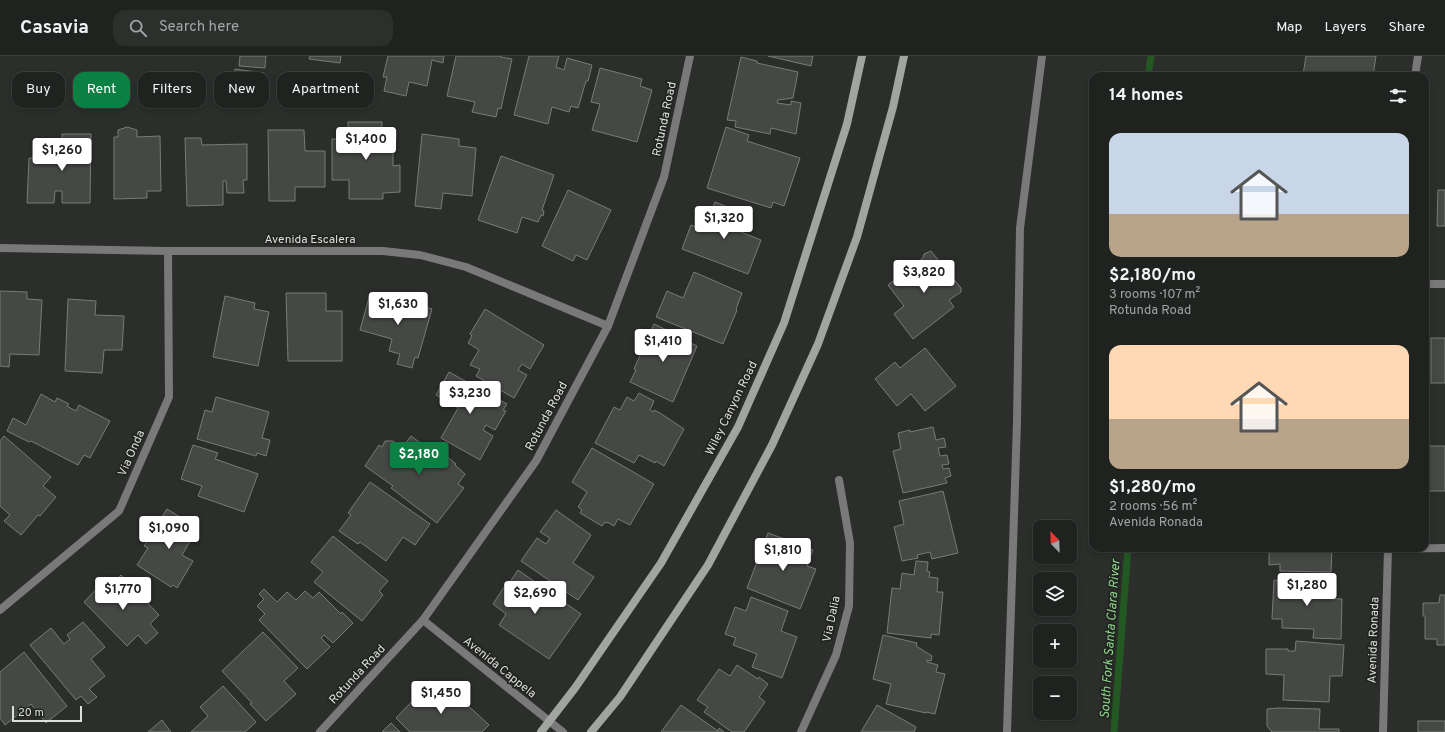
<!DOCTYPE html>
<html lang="en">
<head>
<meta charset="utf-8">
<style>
	body { margin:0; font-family:Overpass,sans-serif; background:#2d2f2d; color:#f1f3f6; height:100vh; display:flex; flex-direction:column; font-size:15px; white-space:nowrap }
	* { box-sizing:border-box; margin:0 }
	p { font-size:13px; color:#a2a4a5 }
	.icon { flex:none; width:22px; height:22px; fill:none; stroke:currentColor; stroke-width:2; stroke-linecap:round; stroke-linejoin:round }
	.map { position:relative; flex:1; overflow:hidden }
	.drawer { position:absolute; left:1089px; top:16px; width:340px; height:480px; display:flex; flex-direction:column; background:#202220; border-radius:12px; box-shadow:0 2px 6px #0003,0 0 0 1px #3d3f3e }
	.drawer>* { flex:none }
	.top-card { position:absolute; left:12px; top:16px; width:380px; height:36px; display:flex; gap:8px }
	.needle { width:26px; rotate:337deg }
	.fabs { position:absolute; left:1033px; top:464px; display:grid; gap:8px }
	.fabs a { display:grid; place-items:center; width:44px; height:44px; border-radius:8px; background:#202220; box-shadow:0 2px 6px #0003,0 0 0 1px #3d3f3e; font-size:20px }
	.scale { position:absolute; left:12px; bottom:10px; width:70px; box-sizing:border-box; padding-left:4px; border:2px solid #dddfdd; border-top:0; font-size:11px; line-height:14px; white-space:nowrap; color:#dddfdd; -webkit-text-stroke:3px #222421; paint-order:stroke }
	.price { position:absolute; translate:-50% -34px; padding:0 9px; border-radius:4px; background:#fff; color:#222; font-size:13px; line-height:26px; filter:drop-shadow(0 1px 2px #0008) }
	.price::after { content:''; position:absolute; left:50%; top:24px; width:12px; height:9px; margin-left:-6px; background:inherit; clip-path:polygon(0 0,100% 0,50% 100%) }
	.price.on { background:#0b8043; color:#fff }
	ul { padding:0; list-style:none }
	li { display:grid; align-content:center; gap:8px; height:212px; padding:0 20px }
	li span { display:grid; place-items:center; height:124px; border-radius:12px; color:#555 }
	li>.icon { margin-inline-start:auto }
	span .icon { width:72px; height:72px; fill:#fffc; stroke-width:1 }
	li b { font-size:17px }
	h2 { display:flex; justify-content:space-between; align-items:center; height:48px; padding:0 20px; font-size:17px }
	.pill { padding:0 14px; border-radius:12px; background:#202220; box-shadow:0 2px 6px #0003,0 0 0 1px #3d3f3e; font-size:14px; line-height:36px }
	.pill.on { background:#0b8043; color:#fff }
	header { display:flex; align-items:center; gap:24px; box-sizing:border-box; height:56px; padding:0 20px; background:#202220; border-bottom:1px solid #3d3f3e }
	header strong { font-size:19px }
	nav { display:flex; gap:22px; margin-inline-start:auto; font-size:14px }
	.search { width:280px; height:36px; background:#2d2f2d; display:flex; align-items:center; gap:10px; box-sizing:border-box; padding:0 14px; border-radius:12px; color:#a2a4a5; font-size:15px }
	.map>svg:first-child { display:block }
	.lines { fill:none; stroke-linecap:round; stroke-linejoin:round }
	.stream { stroke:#245823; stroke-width:7 }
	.building { fill:#454845; stroke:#787b77 }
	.service { stroke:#787978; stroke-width:8 }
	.minor { stroke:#787978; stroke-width:8 }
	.secondary { stroke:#a2a4a2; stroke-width:8 }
	.labels { text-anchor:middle; stroke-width:3.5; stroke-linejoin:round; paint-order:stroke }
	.street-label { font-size:12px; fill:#dddfdd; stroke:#222421 }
	.water-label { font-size:13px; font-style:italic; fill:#8dd789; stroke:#222421 }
</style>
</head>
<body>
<header>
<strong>Casavia</strong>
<div class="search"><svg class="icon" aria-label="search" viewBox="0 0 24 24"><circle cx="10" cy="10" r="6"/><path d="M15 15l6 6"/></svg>Search here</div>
<nav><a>Map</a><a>Layers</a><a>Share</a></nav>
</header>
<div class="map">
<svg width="1445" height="676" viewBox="0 0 1445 676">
	<rect width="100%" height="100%" fill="#2b2e2b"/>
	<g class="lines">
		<g class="stream">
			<polyline points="1148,20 1151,0"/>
			<polyline points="1114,676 1128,492"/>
		</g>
	</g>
	<g class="building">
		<polygon points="240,0 266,0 265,12 239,10"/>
		<polygon points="310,0 341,0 340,7 309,3"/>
		<polygon points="388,0 444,0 443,7 432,4 427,30 409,26 406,40 384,35 387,21 383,21"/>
		<polygon points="456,0 501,0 501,1 512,3 501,53 498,52 496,61 472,56 475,46 447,40"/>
		<polygon points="529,0 559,0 556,11 564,14 567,2 592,9 588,25 586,25 578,52 571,50 569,56 552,51 548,68 514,59"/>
		<polygon points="768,0 813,0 811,10"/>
		<polygon points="1306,0 1376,0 1373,20 1307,20 1303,19"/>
		<polygon points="741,1 757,5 757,7 798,16 793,42 778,44 777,47 791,49 791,45 801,47 796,78 771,72 770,78 735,71 736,65 727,64"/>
		<polygon points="600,12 642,23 640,30 652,34 637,86 592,74 600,48 591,46"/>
		<polygon points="235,13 264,17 262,32 233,29"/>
		<polygon points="348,66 382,66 382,74 396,74 396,83 393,83 393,110 400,109 400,136 383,137 383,143 349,143 349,124 332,124 332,83 348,83"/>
		<polygon points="127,71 137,74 137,81 160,80 161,135 147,135 147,142 114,143 114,81 118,81 118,74"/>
		<polygon points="726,71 749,79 747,85 800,102 784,150 773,146 771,152 707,132"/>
		<polygon points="268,74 304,74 305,95 325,95 325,131 295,131 295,145 269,145"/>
		<polygon points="62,78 91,78 90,147 62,147 62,135 55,135 54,147 27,147 29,102 50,102 51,85 62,85"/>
		<polygon points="422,78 459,83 459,90 476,92 472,140 443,137 441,153 415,150"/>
		<polygon points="185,82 201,82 202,89 247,88 247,124 243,124 244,137 227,137 226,125 223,125 223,149 187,150"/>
		<polygon points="501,100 554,119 542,154 544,155 543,160 541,159 538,166 522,161 517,177 478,164"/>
		<polygon points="568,134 611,154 587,204 576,199 573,205 542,190"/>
		<polygon points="1438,134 1445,134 1445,170 1437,170"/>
		<polygon points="715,146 748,159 741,176 761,184 748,218 682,193 691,169 705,174"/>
		<polygon points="931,195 961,232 961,236 949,244 954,251 913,283 894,258 904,250 888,229 923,202 924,198"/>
		<polygon points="694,216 742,237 736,253 737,254 723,288 656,261 667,235 683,242"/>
		<polygon points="0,235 27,236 27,243 42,244 39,299 10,298 9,311 0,310"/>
		<polygon points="286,237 326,237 326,255 342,255 342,305 288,305"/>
		<polygon points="370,238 410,250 411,247 432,253 418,302 415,301 412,312 397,308 400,298 389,295 392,283 360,274"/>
		<polygon points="225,240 255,247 254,253 269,256 258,310 213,301"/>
		<polygon points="68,243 96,245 95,259 124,260 122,294 104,294 102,317 65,315"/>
		<polygon points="485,253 544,289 530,313 522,308 518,314 527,319 514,342 476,320 480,313 470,309 479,294 468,287 472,280 470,278"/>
		<polygon points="654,268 688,284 687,285 697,290 673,346 630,326 636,314 634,313"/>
		<rect x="1431" y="282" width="14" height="45"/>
		<polygon points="925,292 956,330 925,355 911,338 897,350 875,323 895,306 900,312"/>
		<polygon points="449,316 507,348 503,354 506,355 495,374 486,369 483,374 493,380 480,404 441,382 458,352 436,339"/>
		<polygon points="639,337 654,345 650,354 653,356 654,354 660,357 684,373 664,410 656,405 655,407 639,399 634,407 595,387 614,351 620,354 627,341 634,345"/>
		<polygon points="41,338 55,346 57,342 69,348 67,350 76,355 79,349 110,365 90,402 84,399 78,409 31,385 29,386 7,375 13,362 26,369"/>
		<polygon points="216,341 269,356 262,382 270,384 266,400 257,397 256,400 197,383 205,354 212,356"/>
		<polygon points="933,371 936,384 944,382 946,391 938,392 940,400 947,399 949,408 942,409 943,413 949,412 951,420 945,422 947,427 903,437 893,395 901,393 898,377 910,374 910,376"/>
		<polygon points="4,380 51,421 43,430 56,441 40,460 38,459 21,479 4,465 10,459 0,450 0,385"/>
		<polygon points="411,380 434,397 438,393 456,408 455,409 465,418 458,428 464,432 437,467 391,432 393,430 365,410 379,389 382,391 385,385 393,385 402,392"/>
		<polygon points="193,389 218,397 215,403 258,418 244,456 198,440 202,430 181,423"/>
		<polygon points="1429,390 1445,390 1445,435 1427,435"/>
		<polygon points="592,392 654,428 630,469 618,463 614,470 607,466 607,467 605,466 602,470 580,457 582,454 578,451 587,436 572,426"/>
		<polygon points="370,426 430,468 415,489 403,481 386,505 360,486 358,488 339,475 351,459 348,457"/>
		<polygon points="943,435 958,497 932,503 930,496 917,499 918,502 902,505 894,471 904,468 899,445"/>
		<polygon points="167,453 198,472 182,499 193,505 177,532 173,529 171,531 137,509 148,492 144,490"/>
		<polygon points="556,454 591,479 573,507 594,521 578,544 521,505 537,482 546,488 550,482 540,476"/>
		<polygon points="768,477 785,483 784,485 802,492 803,490 813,494 807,510 816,513 800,553 747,532"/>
		<polygon points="333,480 388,525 379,535 383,539 362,565 314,526 323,516 311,506"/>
		<polygon points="1269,492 1332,492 1331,516 1280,515 1280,508 1269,509"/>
		<polygon points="916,505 928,506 927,515 930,516 929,521 938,522 937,536 943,536 939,579 931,578 931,582 887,577 892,532 900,533 902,517 914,519"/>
		<polygon points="518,514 581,558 549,603 499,569 506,558 493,548 504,531 506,532"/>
		<polygon points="121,519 159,559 150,568 158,577 146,588 138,579 127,590 84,546 107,522 112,528"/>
		<polygon points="1283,521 1323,522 1322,542 1342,543 1341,583 1313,582 1314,573 1282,572 1282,563 1272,563 1274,524 1282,525"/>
		<polygon points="264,533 277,546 287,536 296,544 305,535 313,542 319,536 341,558 342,556 353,567 333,587 324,579 321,582 330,591 307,613 259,564 265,558 257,550 264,543 259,538"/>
		<polygon points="1440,539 1445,539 1445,589 1437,589 1437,583 1425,583 1425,560 1423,560 1423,547 1439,547"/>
		<polygon points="751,541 788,555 781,575 797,581 782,622 752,611 757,598 733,589 736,582 725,578 735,551 746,555"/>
		<polygon points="83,566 105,591 91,603 105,620 89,633 97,641 88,648 81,640 76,644 30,589 51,572 64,588 70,583 67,579"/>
		<polygon points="263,576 298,612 284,625 296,638 266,665 250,648 252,647 222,615"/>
		<polygon points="883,579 917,587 916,590 932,600 931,605 927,604 927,606 938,609 936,616 945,618 935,658 926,656 926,657 886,648 891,628 873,623"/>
		<polygon points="1296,585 1344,589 1342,620 1330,620 1329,646 1283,644 1284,619 1266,618 1266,593 1288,593 1288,595 1295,595"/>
		<polygon points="24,596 67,650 46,667 31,648 5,669 0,662 0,616"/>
		<polygon points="737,609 758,623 759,621 768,628 759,641 765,646 744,676 732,676 704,656 708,651 697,644 719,613 730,620"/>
		<polygon points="223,630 256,666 245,676 191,676 208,660 200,651"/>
		<polygon points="449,632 489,669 482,676 410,676 396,662 424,633 437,645"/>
		<polygon points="681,649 718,675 719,672 724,676 661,676"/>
		<polygon points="877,649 916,671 914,676 861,676"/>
		<polygon points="1279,652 1320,653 1319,673 1339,673 1339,676 1272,676 1267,670 1267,653"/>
		<polygon points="162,664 171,676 148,676"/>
		<rect x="1418" y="665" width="27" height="11"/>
		<polygon points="391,667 400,676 382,676"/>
	</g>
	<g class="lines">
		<polyline class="service" points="1007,676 1017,366 1020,172 1042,0"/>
		<g class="minor">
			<polyline points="1415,20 1418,0"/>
			<polyline points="0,192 168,195 383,195 420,199 466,211 608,270"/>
			<polyline points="1425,228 1445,228"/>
			<polyline points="1388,493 1445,492"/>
			<polyline points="0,554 119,455 169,341 168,195"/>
			<polyline points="423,564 563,676"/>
			<polyline points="320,676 423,564 536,405 608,270 664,121 690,0"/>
			<polyline points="801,676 836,599 849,550 850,487 839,424"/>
			<polyline points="1383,676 1388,492"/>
		</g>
		<g class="secondary">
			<polyline points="541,676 575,632 661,507 738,371 784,267 847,68 862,0"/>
			<polyline points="591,676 620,641 708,509 772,389 818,288 857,181 893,51 904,0"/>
		</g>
	</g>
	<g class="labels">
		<g class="street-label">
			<text transform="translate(664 63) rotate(-78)" y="4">Rotunda Road</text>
			<text x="310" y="187">Avenida Escalera</text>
			<text transform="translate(731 352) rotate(-64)" y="4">Wiley Canyon Road</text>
			<text transform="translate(546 360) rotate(-62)" y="4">Rotunda Road</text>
			<text transform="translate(131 397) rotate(-66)" y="4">Via Onda</text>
			<text transform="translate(831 563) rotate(-78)" y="4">Via Dalia</text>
			<text transform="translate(1373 584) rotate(-88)" y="4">Avenida Ronada</text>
			<text transform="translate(500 611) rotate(39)" y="4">Avenida Cappela</text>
			<text transform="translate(357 618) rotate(-47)" y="4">Rotunda Road</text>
		</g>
		<g class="water-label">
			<text transform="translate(1109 583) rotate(-86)" y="5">South Fork Santa Clara River</text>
		</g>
	</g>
</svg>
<div class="fabs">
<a><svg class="needle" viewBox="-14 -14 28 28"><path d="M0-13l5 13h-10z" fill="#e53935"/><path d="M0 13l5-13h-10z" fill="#a2a4a5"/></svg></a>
<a><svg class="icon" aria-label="layers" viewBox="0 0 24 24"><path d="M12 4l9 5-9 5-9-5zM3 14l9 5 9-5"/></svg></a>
<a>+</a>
<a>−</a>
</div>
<div class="scale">20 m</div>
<b class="price" style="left:366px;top:105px">$1,400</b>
<b class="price" style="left:62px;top:116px">$1,260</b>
<b class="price" style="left:724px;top:184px">$1,320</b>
<b class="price" style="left:924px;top:238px">$3,820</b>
<b class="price" style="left:398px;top:270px">$1,630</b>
<b class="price" style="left:663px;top:307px">$1,410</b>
<b class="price" style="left:470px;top:359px">$3,230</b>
<b class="price on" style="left:419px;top:420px">$2,180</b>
<b class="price" style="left:169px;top:494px">$1,090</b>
<b class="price" style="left:783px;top:516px">$1,810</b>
<b class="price" style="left:1307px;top:551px">$1,280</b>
<b class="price" style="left:123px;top:555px">$1,770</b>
<b class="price" style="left:535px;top:559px">$2,690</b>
<b class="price" style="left:441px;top:659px">$1,450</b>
<div class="top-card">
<a class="pill">Buy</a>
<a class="pill on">Rent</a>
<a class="pill">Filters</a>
<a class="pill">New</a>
<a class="pill">Apartment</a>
</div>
<section class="drawer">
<h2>14 homes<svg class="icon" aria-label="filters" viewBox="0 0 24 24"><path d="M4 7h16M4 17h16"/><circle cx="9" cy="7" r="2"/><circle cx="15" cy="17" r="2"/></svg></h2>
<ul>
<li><span style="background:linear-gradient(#c9d6e8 65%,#b9a48a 0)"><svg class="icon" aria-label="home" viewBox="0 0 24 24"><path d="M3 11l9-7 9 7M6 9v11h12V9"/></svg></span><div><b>$2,180/mo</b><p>3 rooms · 107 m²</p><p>Rotunda Road</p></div></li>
<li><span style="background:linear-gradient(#ffd9b3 60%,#b9a48a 0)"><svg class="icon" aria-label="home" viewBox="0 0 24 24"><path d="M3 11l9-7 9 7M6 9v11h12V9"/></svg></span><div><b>$1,280/mo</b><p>2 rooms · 56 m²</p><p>Avenida Ronada</p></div></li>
</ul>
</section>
</div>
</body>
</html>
